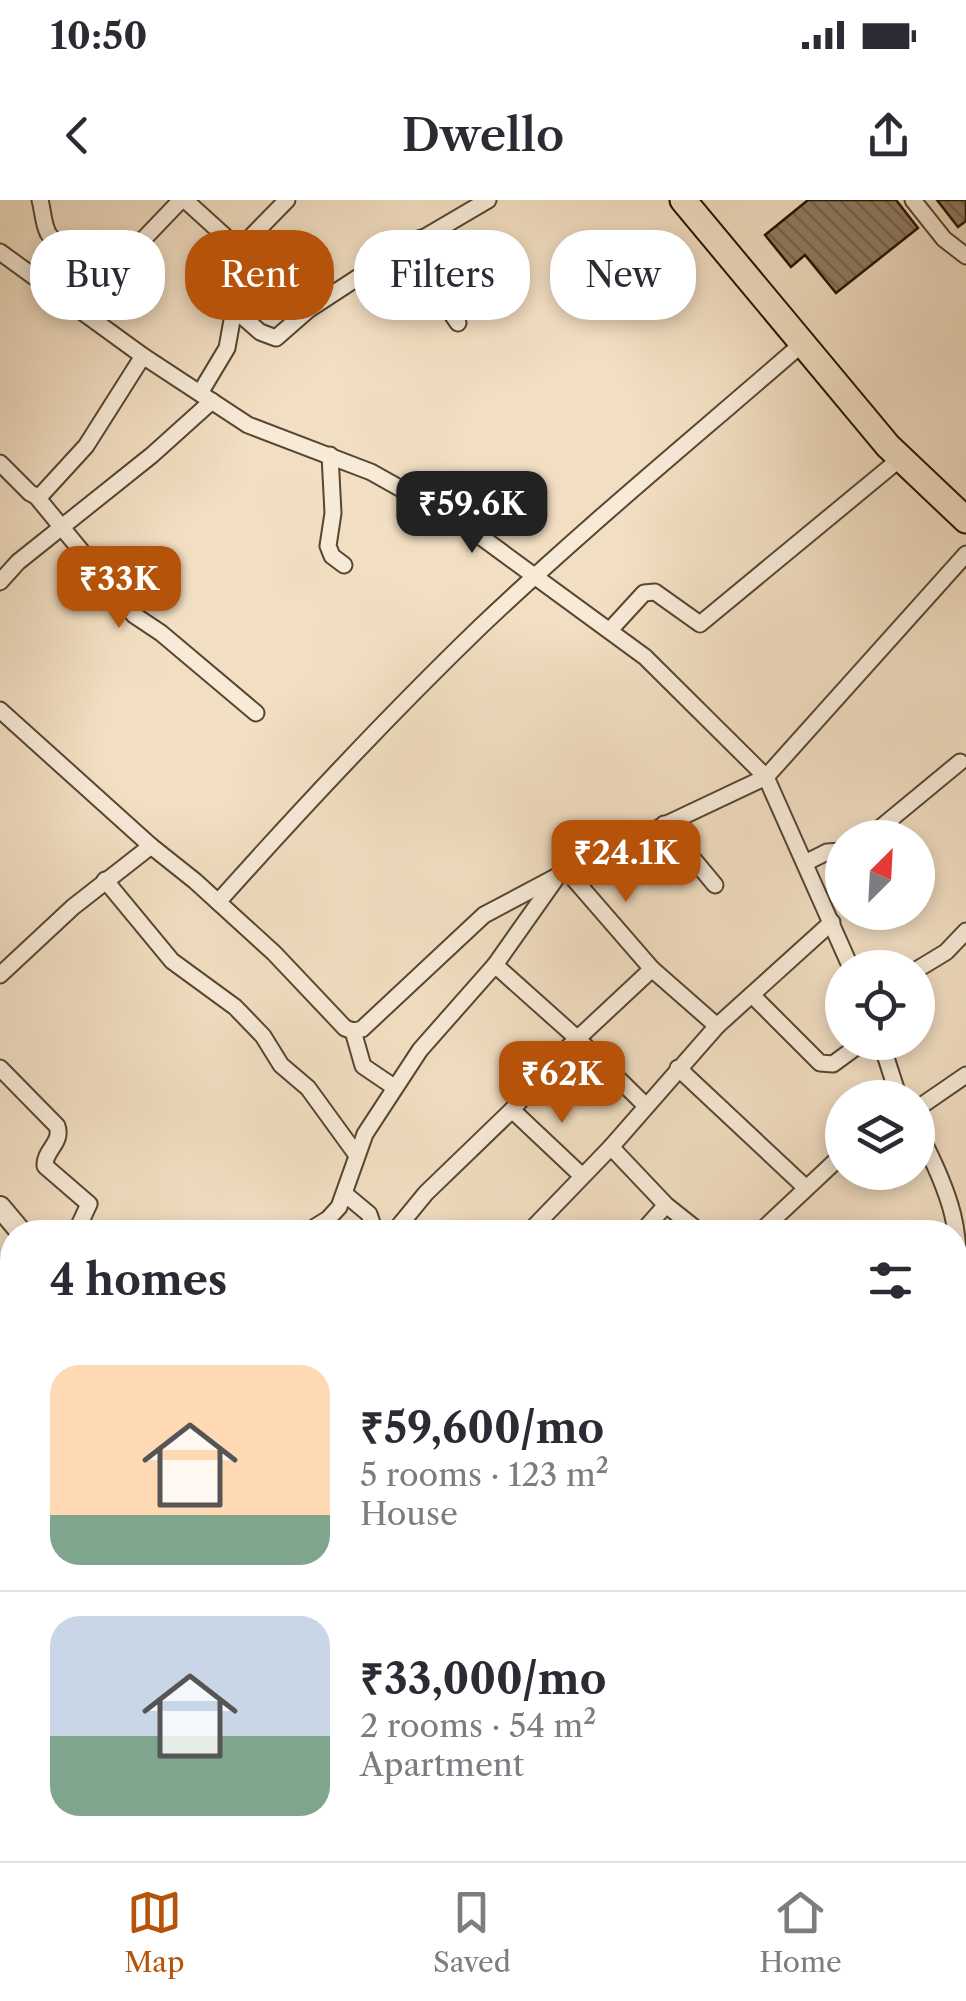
<!DOCTYPE html>
<html lang="en">
<head>
<meta charset="utf-8">
<style>
	body { margin:0; font-family:"Libre Caslon Text",serif; background:#f2f2f3; color:#2b2b33; height:100vh; display:flex; flex-direction:column; font-size:38px; white-space:nowrap }
	* { box-sizing:border-box; margin:0 }
	p { font-size:32px; color:#7c7c81 }
	.icon { flex:none; width:55px; height:55px; fill:none; stroke:currentColor; stroke-width:2; stroke-linecap:round; stroke-linejoin:round }
	.map { position:relative; flex:1; overflow:hidden }
	.side { position:absolute; left:0px; top:1020px; width:968px; height:642px; display:flex; flex-direction:column; background:#fff; border-radius:40px 40px 0 0; box-shadow:0 5px 15px #0003 }
	.side>* { flex:none }
	.top-card { position:absolute; left:30px; top:30px; width:908px; height:90px; display:flex; gap:20px }
	.needle { width:65px; rotate:24deg }
	.fabs { position:absolute; left:825px; top:620px; display:grid; gap:20px }
	.fabs a { display:grid; place-items:center; width:110px; height:110px; border-radius:50%; background:#fff; box-shadow:0 5px 15px #0003; font-size:50px }
	.price { position:absolute; translate:-50% -85px; padding:0 22px; border-radius:20px; background:#b45309; color:#fff; font-size:32px; line-height:65px; filter:drop-shadow(0 2px 5px #0008) }
	.price::after { content:''; position:absolute; left:50%; top:60px; width:30px; height:22px; margin-left:-15px; background:inherit; clip-path:polygon(0 0,100% 0,50% 100%) }
	.price.on { background:#222; color:#fff }
	ul { padding:0; list-style:none }
	li { display:flex; align-items:center; gap:30px; height:250px; padding:0 50px }
	li+li { border-top:2px solid #e1e1e2 }
	li span { display:grid; place-items:center; flex:none; width:280px; height:200px; border-radius:30px; color:#555 }
	li>.icon { margin-inline-start:auto }
	span .icon { width:120px; height:120px; fill:#fffc; stroke-width:1 }
	li b { font-size:42px }
	h2 { display:flex; justify-content:space-between; align-items:center; height:120px; padding:0 50px; font-size:42px }
	.tag { padding:0 35px; border-radius:40px; background:#fff; box-shadow:0 5px 15px #0003; font-size:35px; line-height:90px }
	.tag.on { background:#b45309; color:#fff }
	.status { display:flex; justify-content:space-between; align-items:center; height:70px; padding:0 50px; background:#fff; direction:ltr }
	.status svg { height:28px; fill:currentColor }
	header { display:flex; justify-content:space-between; align-items:center; height:130px; padding:0 50px; background:#fff; font-size:45px; font-weight:600 }
	.menu { display:flex; justify-content:space-around; align-items:center; height:140px; border-top:2px solid #e1e1e2; background:#fff; font-size:28px; color:#7c7c81 }
	.menu a { display:grid; justify-items:center; gap:5px }
	.menu .on { color:#b45309 }
	.map>svg:first-child { display:block }
	.building { fill:url(#building-back-hatch); stroke:#251401; stroke-width:2.5 }
	.lines { fill:none; stroke-linecap:round; stroke-linejoin:round }
	.minor-casing { stroke:#584631; stroke-width:19 }
	.tertiary-casing { stroke:#584631; stroke-width:24 }
	.primary-casing { stroke:#251401; stroke-width:29 }
	.minor { stroke:#f7ead7; stroke-width:15 }
	.tertiary { stroke:#f7ead7; stroke-width:20 }
	.primary { stroke:#f2dec2; stroke-width:25 }
</style>
</head>
<body>
<div class="status"><b>10:50</b><svg viewBox="0 0 49 12"><path d="M0 12V9h3v3zM5 12V6h3v6zM10 12V3h3v9zM15 12V0h3v12zM26 1h20v11H26zM47 4h2v5h-2z"/></svg></div>
<header><svg class="icon" aria-label="back" viewBox="0 0 24 24"><path d="M15 5l-7 7 7 7"/></svg>Dwello<svg class="icon" aria-label="share" viewBox="0 0 24 24"><path d="M12 15V3M7 8l5-5 5 5M5 13v7h14v-7"/></svg></header>
<div class="map">
<svg width="966" height="1661" viewBox="0 0 966 1661">
	<defs>
		<pattern id="building-back-hatch" width="6" height="6" patternUnits="userSpaceOnUse" patternTransform="scale(2.5)"><rect width="6" height="6" fill="#907d65"/><path d="M-1 5l2 2M0 0l6 6M5-1l2 2" fill="none" stroke="#756551"/></pattern>
	</defs>
	<rect width="100%" height="100%" fill="#f2dec2"/>
	<filter id="stains"><feTurbulence type="fractalNoise" baseFrequency=".002" numOctaves="4"/><feColorMatrix values="0 0 0 0 .2 0 0 0 0 .09 0 0 0 0 .02 0 0 0 .5 -.17"/></filter>
	<radialGradient id="worn" r=".72"><stop offset=".6" stop-color="#630" stop-opacity="0"/><stop offset="1" stop-color="#630" stop-opacity=".3"/></radialGradient>
	<g class="building">
		<polygon points="808,0 896,0 918,28 836,93 805,55 791,67 765,35"/>
		<polygon points="937,0 966,0 966,21 958,27"/>
	</g>
	<g class="lines">
		<defs>
			<g id="minor">
				<path d="M40,0c3,11 3,23 8,33 10,16 34,37 51,44l15,-7 67,-70"/>
				<polyline points="185,0 249,58 255,71 234,109 227,148 200,193"/>
				<polyline points="913,0 944,39 966,56"/>
				<polyline points="421,38 429,56 427,78 458,123"/>
				<polyline points="239,49 287,0"/>
				<polyline points="0,52 143,156 248,225 371,272 462,323 645,457 766,577 851,768"/>
				<polyline points="59,97 79,63"/>
				<polyline points="234,109 260,132 276,138 308,110 374,67 488,0"/>
				<polyline points="330,255 333,313 328,346 332,356 344,365"/>
				<polyline points="0,263 30,293 36,296 42,294 86,246 143,156"/>
				<polyline points="36,296 134,415 161,433 256,513"/>
				<polyline points="0,382 18,362 152,255 212,201"/>
				<polyline points="610,430 644,393 655,392 700,424 901,258"/>
				<polyline points="0,510 151,646"/>
				<polyline points="664,624 715,685"/>
				<polyline points="868,638 960,562"/>
				<polyline points="805,663 827,652 842,651"/>
				<polyline points="567,671 652,769"/>
				<polyline points="105,680 172,761 235,807 263,836 281,865 308,888 356,954"/>
				<polyline points="555,680 495,765 579,840 645,905"/>
				<path d="M218,702c84,-94 170,-186 261,-274 104,-99 215,-190 324,-285"/>
				<polyline points="918,769 946,752 966,731"/>
				<polyline points="0,775 73,707 151,646 195,681 274,753 345,828 353,831 362,829 484,715 567,671 766,577 966,354"/>
				<polyline points="752,795 820,863 833,864 863,842"/>
				<polyline points="353,831 363,866 394,887"/>
				<polyline points="881,842 899,898"/>
				<path d="M0,868l57,58c6,17 -13,24 -12,40l44,38 -13,28"/>
				<polyline points="678,868 805,987"/>
				<polyline points="918,908 966,875"/>
				<polyline points="512,910 581,975"/>
				<path d="M918,931c32,61 48,103 37,175"/>
				<polyline points="611,947 666,1005 700,1032"/>
				<polyline points="345,994 369,1014 375,1032"/>
				<polyline points="307,1032 328,1019 339,1007 365,934 420,850 495,765"/>
				<polyline points="394,1032 426,993 512,910 561,854 652,769 717,826"/>
				<polyline points="529,1032 611,947 717,826 832,722"/>
				<polyline points="642,1032 666,1005"/>
				<polyline points="760,1032 842,955"/>
				<polyline points="955,1205 966,1217"/>
				<polyline points="0,1298 12,1286"/>
				<polyline points="955,1312 966,1303"/>
				<polyline points="955,1648 966,1660"/>
				<polyline points="734,1650 743,1661"/>
				<polyline points="877,1655 887,1661"/>
				<polyline points="504,1661 516,1650"/>
			</g>
			<g id="tertiary">
				<polyline points="0,1007 21,1032"/>
				<polyline points="0,1507 12,1527"/>
				<polyline points="65,1650 71,1661"/>
				<polyline points="457,1650 461,1661"/>
				<polyline points="303,1661 316,1650"/>
			</g>
			<polyline id="primary" points="683,0 888,246 966,320"/>
		</defs>
		<use href="#minor" class="minor-casing"/>
		<use href="#tertiary" class="tertiary-casing"/>
		<use href="#primary" class="primary-casing"/>
		<use href="#minor" class="minor"/>
		<use href="#tertiary" class="tertiary"/>
		<use href="#primary" class="primary"/>
	</g>
	<rect width="100%" height="100%" filter="url(#stains)"/>
	<rect width="100%" height="100%" fill="url(#worn)"/>
</svg>
<div class="fabs">
<a><svg class="needle" viewBox="-14 -14 28 28"><path d="M0-13l5 13h-10z" fill="#e53935"/><path d="M0 13l5-13h-10z" fill="#7c7c81"/></svg></a>
<a><svg class="icon" aria-label="locate" viewBox="0 0 24 24"><circle cx="12" cy="12" r="6"/><path d="M12 2v4M12 18v4M2 12h4M18 12h4"/></svg></a>
<a><svg class="icon" aria-label="layers" viewBox="0 0 24 24"><path d="M12 4l9 5-9 5-9-5zM3 14l9 5 9-5"/></svg></a>
</div>
<b class="price on" style="left:472px;top:356px">₹59.6K</b>
<b class="price" style="left:119px;top:431px">₹33K</b>
<b class="price" style="left:626px;top:705px">₹24.1K</b>
<b class="price" style="left:562px;top:926px">₹62K</b>
<div class="top-card">
<a class="tag">Buy</a>
<a class="tag on">Rent</a>
<a class="tag">Filters</a>
<a class="tag">New</a>
</div>
<section class="side">
<h2>4 homes<svg class="icon" aria-label="filters" viewBox="0 0 24 24"><path d="M4 7h16M4 17h16"/><circle cx="9" cy="7" r="2"/><circle cx="15" cy="17" r="2"/></svg></h2>
<ul>
<li><span style="background:linear-gradient(#ffd9b3 75%,#7fa58c 0)"><svg class="icon" aria-label="home" viewBox="0 0 24 24"><path d="M3 11l9-7 9 7M6 9v11h12V9"/></svg></span><div><b>₹59,600/mo</b><p>5 rooms · 123 m²</p><p>House</p></div></li>
<li><span style="background:linear-gradient(#c9d6e8 60%,#7fa58c 0)"><svg class="icon" aria-label="home" viewBox="0 0 24 24"><path d="M3 11l9-7 9 7M6 9v11h12V9"/></svg></span><div><b>₹33,000/mo</b><p>2 rooms · 54 m²</p><p>Apartment</p></div></li>
</ul>
</section>
</div>
<nav class="menu">
<a class="on"><svg class="icon" aria-label="map" viewBox="0 0 24 24"><path d="M3 6l6-2 6 2 6-2v14l-6 2-6-2-6 2zM9 4v14M15 6v14"/></svg>Map</a>
<a><svg class="icon" aria-label="saved" viewBox="0 0 24 24"><path d="M7 4h10v16l-5-4-5 4z"/></svg>Saved</a>
<a><svg class="icon" aria-label="home" viewBox="0 0 24 24"><path d="M3 11l9-7 9 7M6 9v11h12V9"/></svg>Home</a>
</nav>
</body>
</html>
